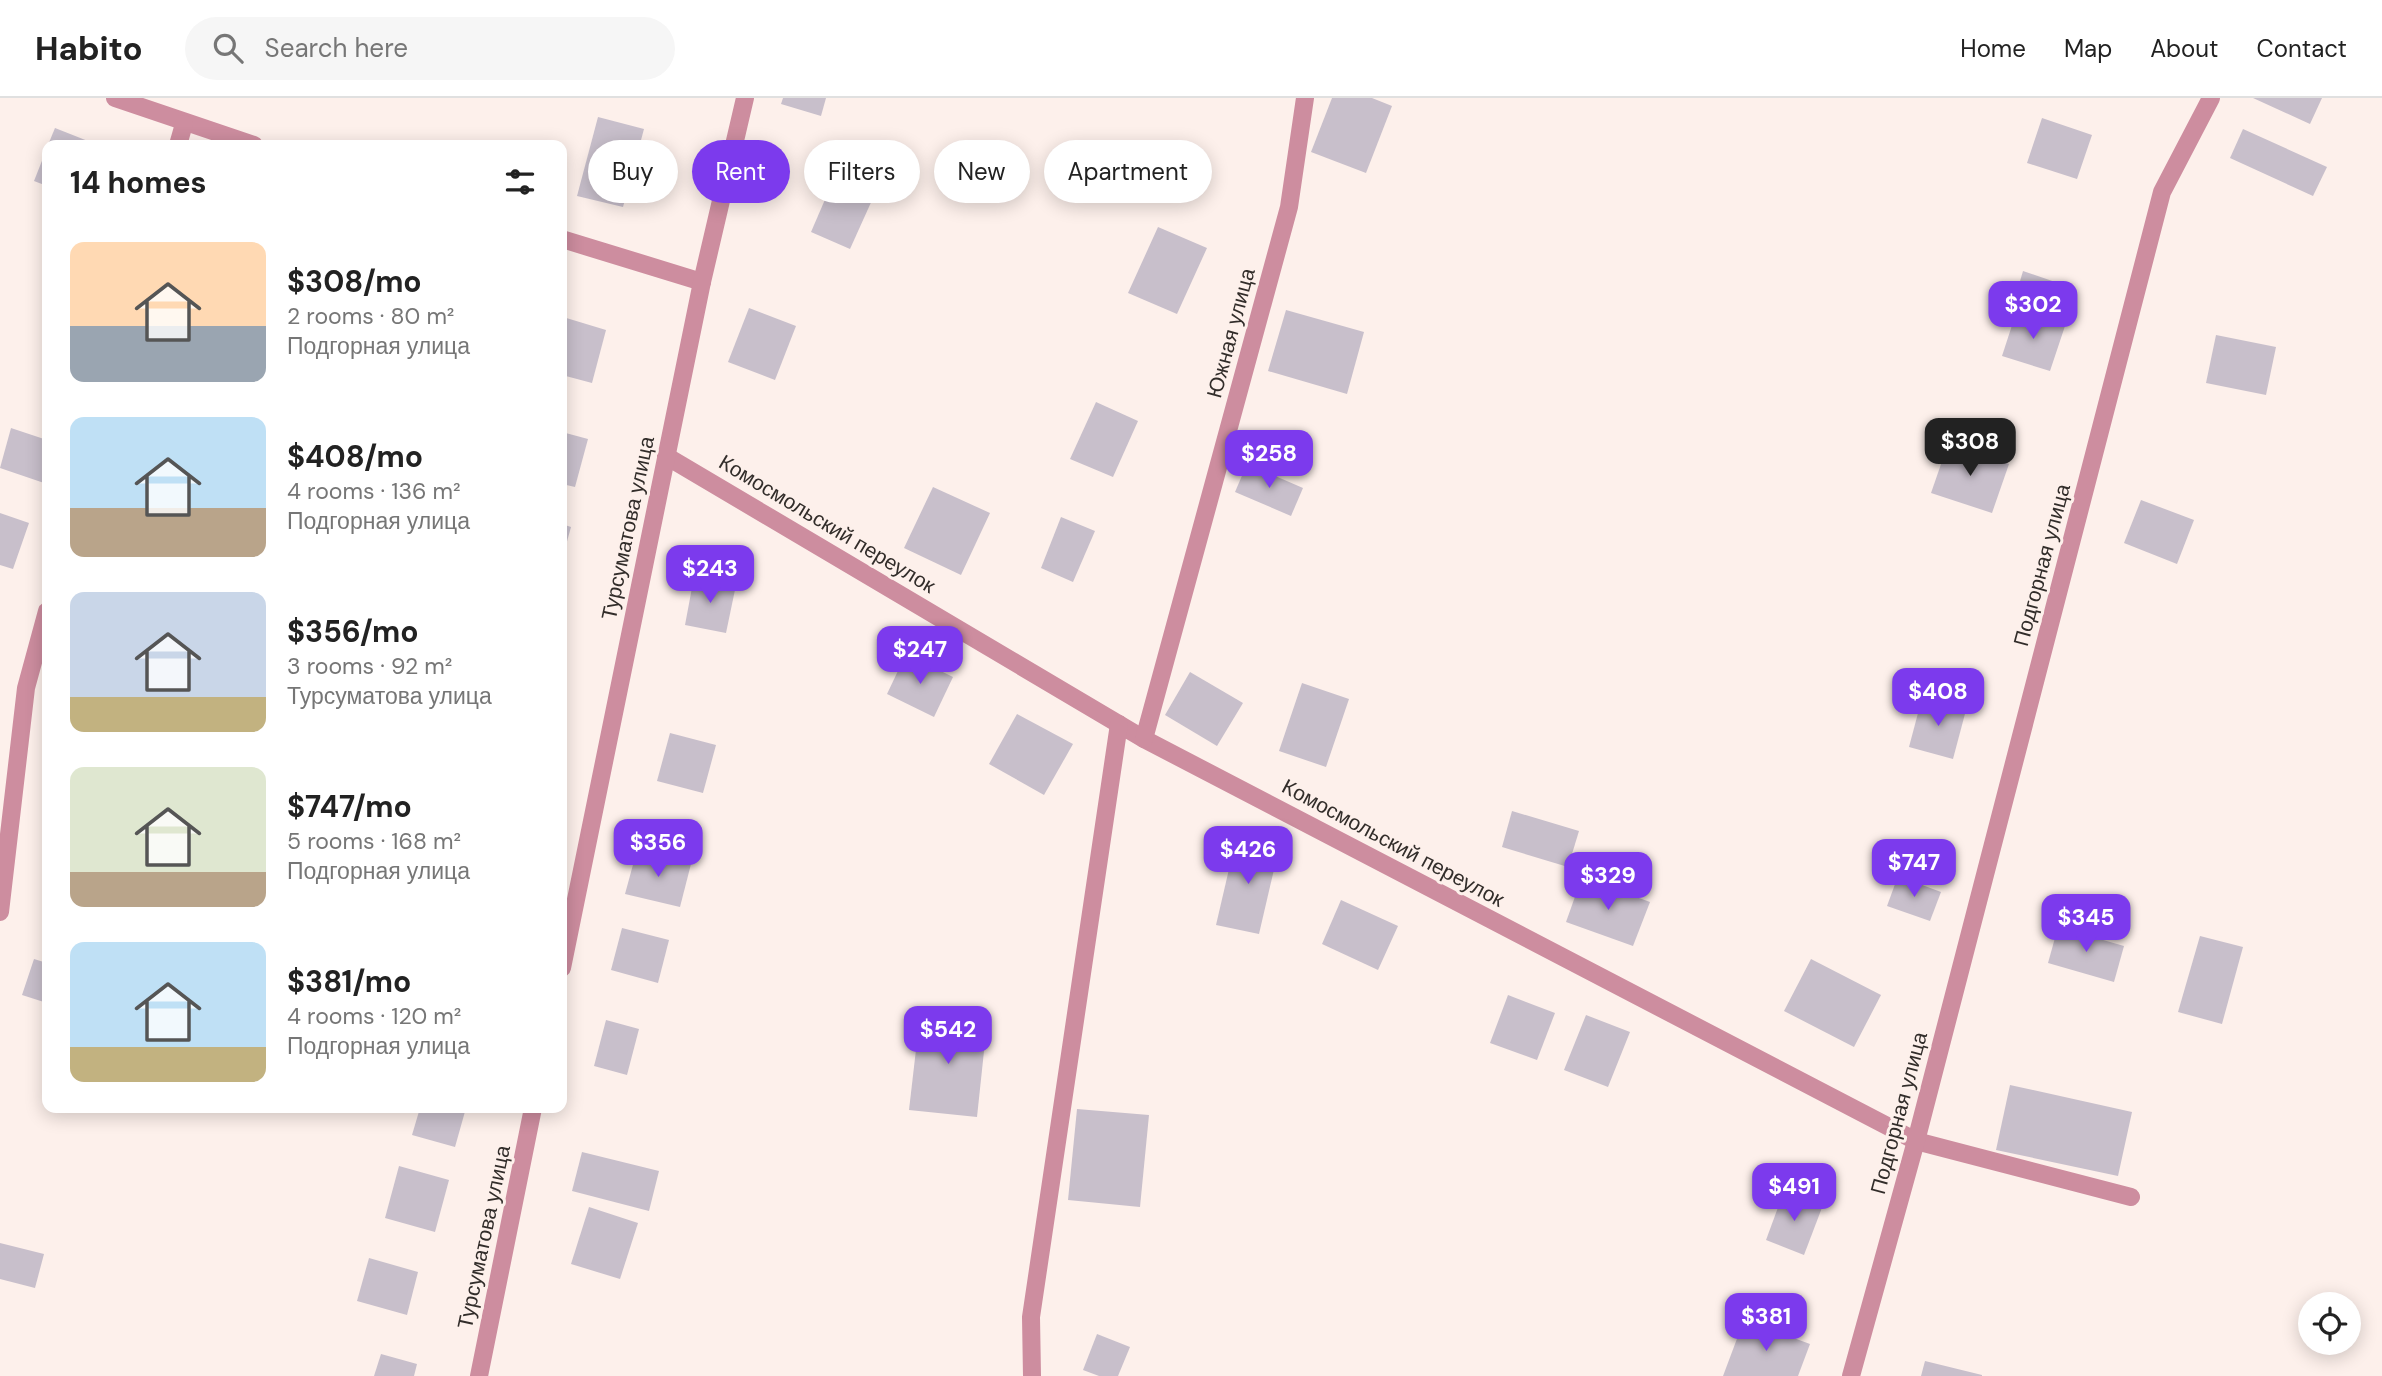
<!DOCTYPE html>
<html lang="en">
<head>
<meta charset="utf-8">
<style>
	body { margin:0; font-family:"DM Sans",sans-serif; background:#f6f6f6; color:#222; height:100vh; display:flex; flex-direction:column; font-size:26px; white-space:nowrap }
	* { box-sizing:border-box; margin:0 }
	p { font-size:23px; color:#767676 }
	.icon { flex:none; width:38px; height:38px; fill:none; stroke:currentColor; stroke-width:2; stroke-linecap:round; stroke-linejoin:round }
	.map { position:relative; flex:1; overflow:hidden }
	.sheet { position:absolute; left:42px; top:42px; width:525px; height:973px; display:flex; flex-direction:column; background:#fff; border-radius:14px; box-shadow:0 4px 18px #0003 }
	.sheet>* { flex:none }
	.banner { position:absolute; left:588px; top:42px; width:665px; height:63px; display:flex; gap:14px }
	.fabs { position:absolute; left:2298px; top:1194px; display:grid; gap:14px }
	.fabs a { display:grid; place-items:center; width:63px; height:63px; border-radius:50%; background:#fff; box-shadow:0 4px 18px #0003; font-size:35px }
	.price { position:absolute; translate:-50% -60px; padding:0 16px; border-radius:14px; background:#7c3aed; color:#fff; font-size:23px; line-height:46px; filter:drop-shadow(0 2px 4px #0008) }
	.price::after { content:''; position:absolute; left:50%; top:42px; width:21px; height:16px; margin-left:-10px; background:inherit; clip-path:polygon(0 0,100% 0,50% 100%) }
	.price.current { background:#222; color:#fff }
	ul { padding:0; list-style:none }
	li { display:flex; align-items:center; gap:21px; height:175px; padding:0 28px }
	li span { display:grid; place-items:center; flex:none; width:196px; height:140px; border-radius:14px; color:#555 }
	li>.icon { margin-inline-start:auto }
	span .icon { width:84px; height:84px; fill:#fffc; stroke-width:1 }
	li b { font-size:30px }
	h2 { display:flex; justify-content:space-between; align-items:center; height:84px; padding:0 28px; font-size:30px }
	.pill { padding:0 24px; border-radius:32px; background:#fff; box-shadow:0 4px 18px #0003; font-size:24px; line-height:63px }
	.pill.current { background:#7c3aed; color:#fff }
	header { display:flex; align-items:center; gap:42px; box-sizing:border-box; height:98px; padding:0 35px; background:#fff; border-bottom:2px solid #e0e0e0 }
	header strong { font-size:33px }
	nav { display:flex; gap:38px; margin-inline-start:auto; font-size:24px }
	.search { width:490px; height:63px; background:#f6f6f6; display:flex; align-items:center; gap:18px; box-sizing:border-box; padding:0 24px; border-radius:38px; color:#767676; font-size:26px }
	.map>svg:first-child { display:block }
	.building { fill:#c8bfcb }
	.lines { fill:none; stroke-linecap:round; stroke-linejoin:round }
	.minor { stroke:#cd8d9f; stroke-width:18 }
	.labels { text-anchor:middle; stroke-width:6; stroke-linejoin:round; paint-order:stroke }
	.street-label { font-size:21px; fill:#322d2a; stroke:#fdf0eb }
</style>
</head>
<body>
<header>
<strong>Habito</strong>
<div class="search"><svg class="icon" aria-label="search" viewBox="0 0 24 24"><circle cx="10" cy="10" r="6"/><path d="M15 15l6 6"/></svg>Search here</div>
<nav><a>Home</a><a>Map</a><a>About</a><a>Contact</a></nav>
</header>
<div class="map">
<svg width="2382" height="1278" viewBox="0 0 2382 1278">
	<rect width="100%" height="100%" fill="#fdf0eb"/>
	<g class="building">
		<polygon points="783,0 826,0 821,18 781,6"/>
		<polygon points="1332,0 1372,0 1392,8 1366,75 1311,54"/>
		<polygon points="2253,0 2322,0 2310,26"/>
		<polygon points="598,19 644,31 623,109 577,98"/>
		<polygon points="2042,20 2092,37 2077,81 2027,65"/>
		<polygon points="55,30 98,47 48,47"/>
		<polygon points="2243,31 2327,69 2313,98 2230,60"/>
		<polygon points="47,50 47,88 34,83"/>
		<polygon points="833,83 873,100 850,151 811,134"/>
		<polygon points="1158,129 1207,150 1177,216 1128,195"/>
		<polygon points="2023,173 2061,186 2053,212 2015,200"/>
		<polygon points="749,210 796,228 775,282 728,264"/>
		<polygon points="1286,212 1364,234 1347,296 1268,273"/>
		<polygon points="2017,212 2065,228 2050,273 2002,258"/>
		<polygon points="563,219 606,232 592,285 562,277"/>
		<polygon points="2216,237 2276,249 2266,297 2206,285"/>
		<polygon points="1096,304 1138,323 1113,379 1070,361"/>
		<polygon points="11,330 47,342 47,386 0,370"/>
		<polygon points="562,334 588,341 575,389 562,386"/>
		<polygon points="1948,346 2009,366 1992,415 1931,395"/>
		<polygon points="1247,366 1303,390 1291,418 1235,394"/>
		<polygon points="933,389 990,415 961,477 904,450"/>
		<polygon points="2141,402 2194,422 2177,466 2124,445"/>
		<polygon points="0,415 29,425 13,471 0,467"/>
		<polygon points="1061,419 1095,433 1073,484 1041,470"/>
		<polygon points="562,426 571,429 563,458 562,458"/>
		<polygon points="694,479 736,487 726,535 685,527"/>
		<polygon points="906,556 953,579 934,619 887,596"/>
		<polygon points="1190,574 1243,605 1217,648 1165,617"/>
		<polygon points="1302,585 1349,601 1326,669 1279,653"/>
		<polygon points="1922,600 1966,612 1953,661 1909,649"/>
		<polygon points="1017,616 1073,646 1044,697 989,666"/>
		<polygon points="670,635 716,647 703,695 657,683"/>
		<polygon points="1512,713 1579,733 1568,769 1502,749"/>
		<polygon points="1236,741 1279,750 1259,836 1216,827"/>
		<polygon points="637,752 691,766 680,809 625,796"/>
		<polygon points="1898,778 1941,794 1930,823 1887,808"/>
		<polygon points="1582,779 1650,804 1633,848 1566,824"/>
		<polygon points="1341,802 1398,828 1378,872 1322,846"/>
		<polygon points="2058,829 2124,848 2114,884 2048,865"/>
		<polygon points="622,830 669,842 658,885 611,872"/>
		<polygon points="2200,838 2243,849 2222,926 2178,914"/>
		<polygon points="34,861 47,865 47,905 22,897"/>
		<polygon points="1811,861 1881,897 1854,949 1784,913"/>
		<polygon points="1508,897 1555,915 1537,962 1490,945"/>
		<polygon points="920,917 987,925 977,1019 909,1012"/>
		<polygon points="1586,917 1630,934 1608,989 1564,972"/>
		<polygon points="606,922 639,931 627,977 594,968"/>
		<polygon points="2010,987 2132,1014 2118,1078 1996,1052"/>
		<polygon points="420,1010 466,1010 455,1049 412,1037"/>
		<polygon points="1077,1011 1149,1017 1140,1109 1068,1102"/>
		<polygon points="582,1054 659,1073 649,1113 572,1093"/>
		<polygon points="399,1068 449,1082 435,1134 385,1120"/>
		<polygon points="1784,1093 1823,1107 1804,1157 1766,1142"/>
		<polygon points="589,1109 638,1125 620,1181 571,1166"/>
		<polygon points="0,1145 44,1156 35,1190 0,1181"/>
		<polygon points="369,1160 418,1174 407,1217 357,1203"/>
		<polygon points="1744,1222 1810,1246 1798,1278 1723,1278"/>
		<polygon points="1097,1236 1130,1249 1118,1278 1099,1278 1083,1272"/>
		<polygon points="381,1256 417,1266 414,1278 374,1278"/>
		<polygon points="1925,1263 1982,1277 1982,1278 1921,1278"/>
	</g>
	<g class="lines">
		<g class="minor">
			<polyline points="115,0 254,47"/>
			<polyline points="178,47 184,26"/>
			<polyline points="562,141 702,184"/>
			<polyline points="666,358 1144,641 1916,1043 2131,1099"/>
			<polyline points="1144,641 1289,109 1305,0"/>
			<polyline points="0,814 26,590 47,513"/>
			<polyline points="562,870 702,184 745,0"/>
			<polyline points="479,1278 533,1010"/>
			<polyline points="1032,1278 1031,1219 1119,626"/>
			<polyline points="1851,1278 1916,1043 2162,94 2211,0"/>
		</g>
	</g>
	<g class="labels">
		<g class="street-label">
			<text transform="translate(1231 235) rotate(-75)" y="7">Южная улица</text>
			<text transform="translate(827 426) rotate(31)" y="7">Комосмольский переулок</text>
			<text transform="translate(628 430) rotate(-78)" y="7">Турсуматова улица</text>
			<text transform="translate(2042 467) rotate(-75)" y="7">Подгорная улица</text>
			<text transform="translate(1393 745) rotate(28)" y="7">Комосмольский переулок</text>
			<text transform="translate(1899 1015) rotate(-75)" y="7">Подгорная улица</text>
			<text transform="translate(484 1139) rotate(-78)" y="7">Турсуматова улица</text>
		</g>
	</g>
</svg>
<div class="fabs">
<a><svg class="icon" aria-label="locate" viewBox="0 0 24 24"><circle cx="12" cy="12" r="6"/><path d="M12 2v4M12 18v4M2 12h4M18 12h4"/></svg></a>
</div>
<b class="price" style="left:2033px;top:243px">$302</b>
<b class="price current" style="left:1970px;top:380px">$308</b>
<b class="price" style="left:1269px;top:392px">$258</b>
<b class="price" style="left:710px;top:507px">$243</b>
<b class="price" style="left:920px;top:588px">$247</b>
<b class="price" style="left:1938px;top:630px">$408</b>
<b class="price" style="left:658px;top:781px">$356</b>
<b class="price" style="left:1248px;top:788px">$426</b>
<b class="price" style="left:1914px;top:801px">$747</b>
<b class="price" style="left:1608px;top:814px">$329</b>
<b class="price" style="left:2086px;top:856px">$345</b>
<b class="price" style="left:948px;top:968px">$542</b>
<b class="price" style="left:1794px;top:1125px">$491</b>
<b class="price" style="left:1766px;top:1255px">$381</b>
<div class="banner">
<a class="pill">Buy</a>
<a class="pill current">Rent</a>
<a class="pill">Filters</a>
<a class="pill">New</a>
<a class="pill">Apartment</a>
</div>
<section class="sheet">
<h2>14 homes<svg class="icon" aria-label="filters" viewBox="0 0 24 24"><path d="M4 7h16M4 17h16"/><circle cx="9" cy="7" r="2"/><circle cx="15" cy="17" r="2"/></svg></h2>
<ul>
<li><span style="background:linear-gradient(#ffd9b3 60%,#9aa5b1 0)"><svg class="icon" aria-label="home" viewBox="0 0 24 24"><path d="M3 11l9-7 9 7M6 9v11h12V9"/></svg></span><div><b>$308/mo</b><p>2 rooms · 80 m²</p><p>Подгорная улица</p></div></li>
<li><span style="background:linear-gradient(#bfe0f5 65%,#b9a48a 0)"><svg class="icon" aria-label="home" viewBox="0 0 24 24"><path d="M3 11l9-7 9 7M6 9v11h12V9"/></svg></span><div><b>$408/mo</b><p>4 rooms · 136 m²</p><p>Подгорная улица</p></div></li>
<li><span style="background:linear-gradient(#c9d6e8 75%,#c2b280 0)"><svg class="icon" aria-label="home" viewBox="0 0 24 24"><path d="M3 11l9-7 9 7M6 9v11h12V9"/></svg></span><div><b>$356/mo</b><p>3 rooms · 92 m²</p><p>Турсуматова улица</p></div></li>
<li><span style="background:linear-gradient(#dfe7d0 75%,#b9a48a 0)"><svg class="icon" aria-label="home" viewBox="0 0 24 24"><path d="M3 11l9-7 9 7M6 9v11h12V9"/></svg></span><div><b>$747/mo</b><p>5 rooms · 168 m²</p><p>Подгорная улица</p></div></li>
<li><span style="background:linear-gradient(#bfe0f5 75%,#c2b280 0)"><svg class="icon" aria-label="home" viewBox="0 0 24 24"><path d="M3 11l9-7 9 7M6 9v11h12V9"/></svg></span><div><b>$381/mo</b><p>4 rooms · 120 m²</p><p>Подгорная улица</p></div></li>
</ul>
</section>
</div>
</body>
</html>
